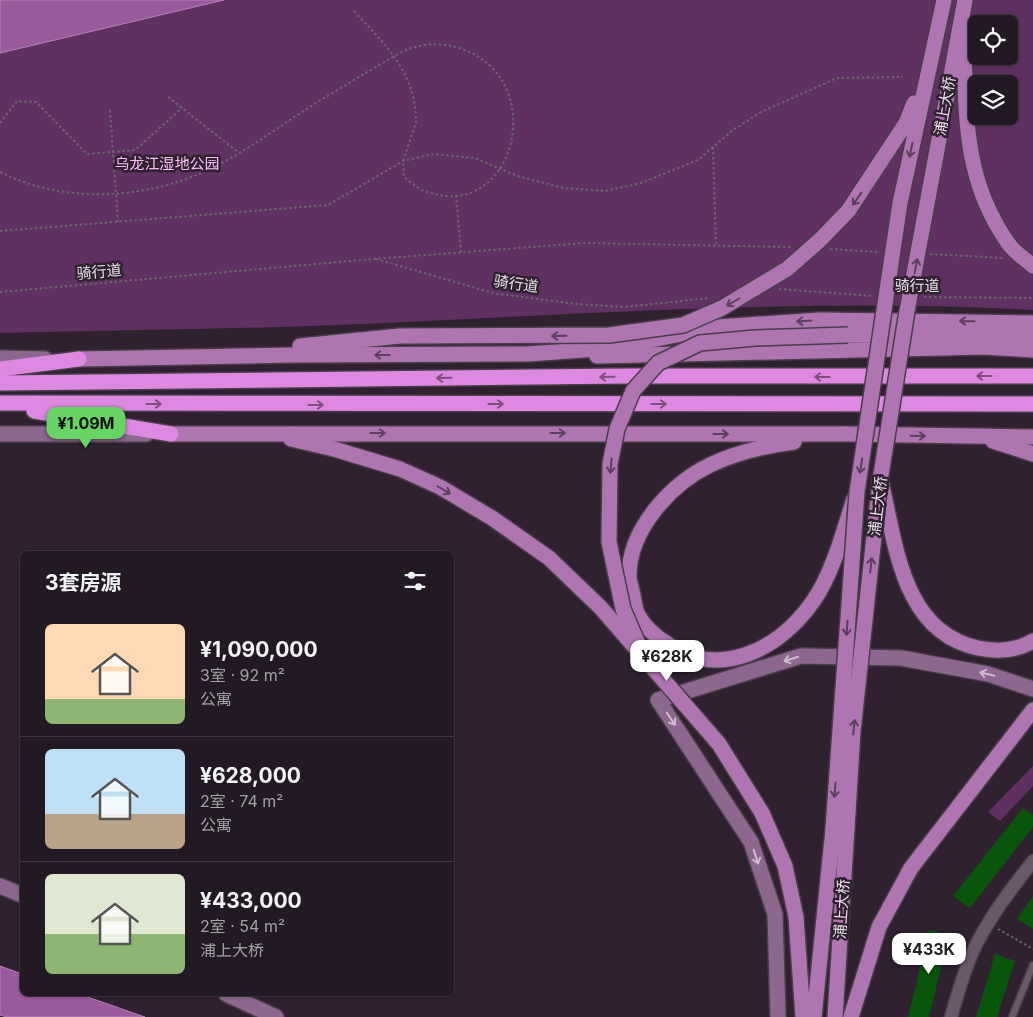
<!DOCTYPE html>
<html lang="zh">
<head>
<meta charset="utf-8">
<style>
	body { margin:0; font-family:Inter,"Noto Sans SC",sans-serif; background:#2f2631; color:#f1f3f6; height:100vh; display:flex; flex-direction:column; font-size:19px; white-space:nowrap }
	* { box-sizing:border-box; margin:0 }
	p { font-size:16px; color:#a3a0a6 }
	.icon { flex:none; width:28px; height:28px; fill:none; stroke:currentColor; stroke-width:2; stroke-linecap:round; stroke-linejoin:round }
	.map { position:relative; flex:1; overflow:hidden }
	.panel { position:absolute; left:20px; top:551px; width:434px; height:445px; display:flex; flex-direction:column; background:#231924; border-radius:8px; box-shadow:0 1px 4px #0004,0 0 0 1px #403841 }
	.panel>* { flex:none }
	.tools { position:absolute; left:968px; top:15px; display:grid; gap:10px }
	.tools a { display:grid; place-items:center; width:50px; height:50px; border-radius:8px; background:#231924; box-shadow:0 1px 4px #0004,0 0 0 1px #403841; font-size:25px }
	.price { position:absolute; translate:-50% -42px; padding:0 11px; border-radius:10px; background:#fff; color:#222; font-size:16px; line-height:32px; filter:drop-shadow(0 1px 2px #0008) }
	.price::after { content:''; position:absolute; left:50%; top:30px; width:15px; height:11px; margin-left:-8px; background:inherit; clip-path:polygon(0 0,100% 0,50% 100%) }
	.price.selected { background:#68d465; color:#111 }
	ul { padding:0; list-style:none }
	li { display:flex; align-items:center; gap:15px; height:125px; padding:0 25px }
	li+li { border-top:1px solid #403841 }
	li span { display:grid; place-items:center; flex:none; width:140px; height:100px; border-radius:8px; color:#555 }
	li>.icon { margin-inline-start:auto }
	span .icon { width:60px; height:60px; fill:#fffc; stroke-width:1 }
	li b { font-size:21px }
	h2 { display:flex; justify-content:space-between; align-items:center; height:60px; padding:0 25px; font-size:21px }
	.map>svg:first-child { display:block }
	.green { fill:#5f3161; fill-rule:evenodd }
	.water { fill:#9b5a9e; stroke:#b382b5 }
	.building { fill:#09550c }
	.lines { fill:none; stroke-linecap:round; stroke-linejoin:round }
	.lane-casing { stroke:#4a3d4a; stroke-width:9 }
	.street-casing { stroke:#4a3d4a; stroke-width:15 }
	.secondary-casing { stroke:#4a3d4a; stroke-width:18 }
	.primary-casing { stroke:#4a3d4a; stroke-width:18 }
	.highway-casing { stroke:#4a3d4a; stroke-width:18 }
	.path { stroke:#6f626f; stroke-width:2; stroke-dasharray:2.5 2.5; stroke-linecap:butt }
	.lane { stroke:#6a596a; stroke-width:6 }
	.street { stroke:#6a596a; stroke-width:12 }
	.secondary { stroke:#8c678e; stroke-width:15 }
	.primary { stroke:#af75b1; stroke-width:15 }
	.highway { stroke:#dd88e1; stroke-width:15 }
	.primary-bridge-casing { stroke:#4a3d4a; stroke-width:18; stroke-linecap:butt }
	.path-bridge { stroke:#6f626f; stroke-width:2; stroke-dasharray:2.5 2.5; stroke-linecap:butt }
	.primary-bridge { stroke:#af75b1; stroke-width:15 }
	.oneway { stroke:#5c3e5d }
	.oneway2 { stroke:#7d4f80 }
	.oneway3 { stroke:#cebcce }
	.labels { text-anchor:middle; stroke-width:5; stroke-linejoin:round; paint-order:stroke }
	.street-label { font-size:15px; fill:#eae0ea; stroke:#2f2130 }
	.park-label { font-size:15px; fill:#f5c0f6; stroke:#2f2130 }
</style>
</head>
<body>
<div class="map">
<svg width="1033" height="1017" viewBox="0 0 1033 1017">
	<rect width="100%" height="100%" fill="#2f2130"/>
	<g class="green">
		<path d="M127,0h906v310c-216,-12 -433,3 -649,13 -128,6 -256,7 -384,10v-301zM976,24h33v32h-33zM976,84h33v32h-33z"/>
		<polygon points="1033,766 1033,786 1000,821 988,812"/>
	</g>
	<g class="water">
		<polygon points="0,0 224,0 0,53"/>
		<polygon points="0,966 22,974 22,994 79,994 145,1017 7,1017 0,1015"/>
	</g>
	<g class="building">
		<polygon points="1023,808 1033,815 1033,827 970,908 953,896"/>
		<polygon points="1033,896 1033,929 1017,919"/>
		<polygon points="929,930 949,934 929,1017 908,1017"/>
		<polygon points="995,954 1015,961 997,1017 976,1017"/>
	</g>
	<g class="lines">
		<defs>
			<polyline id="lane" points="1012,1017 1033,965"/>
			<path id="street" d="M951,1017c7,-23 13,-48 24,-70 15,-31 37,-59 58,-86"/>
			<g id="secondary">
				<polyline points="0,358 45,359"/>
				<polyline points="0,434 146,434"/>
				<polyline points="0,886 22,895"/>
				<polyline points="226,994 276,1017"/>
				<polyline points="778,1017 775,914 751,842 658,700 801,656 901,658 988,674 1033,689"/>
			</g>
			<g id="primary">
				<polyline points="848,335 999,333 1033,337"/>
				<polyline points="300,346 400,336"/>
				<polyline points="597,356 983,347 1033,350"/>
				<polyline points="79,359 293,355 528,354 610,348 718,327 820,320 1033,323"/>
				<polyline points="171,434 846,434 1033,437"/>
				<polyline points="291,439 334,449 400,469"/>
				<polyline points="993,441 1033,454"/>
				<path d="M794,442c-30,4 -57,10 -84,23 -39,19 -81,64 -81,111 0,6 3,13 4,19 1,5 2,13 4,18 7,14 19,24 32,32 53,35 112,3 145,-45 20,-30 29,-68 40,-101"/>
				<path d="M881,482c15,62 21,150 97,166 19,4 38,3 55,-7"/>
				<polyline points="762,813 785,866 796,917 803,1017"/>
				<polyline points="814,1017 833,829"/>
				<polyline points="835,1017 847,828"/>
				<polyline points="851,1017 879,927 911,868 1033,710"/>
			</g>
			<g id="highway">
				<polyline points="0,369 79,359"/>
				<polyline points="0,383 628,376 1033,376"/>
				<polyline points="0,403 1033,404"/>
				<polyline points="34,411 171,434"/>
			</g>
		</defs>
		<use href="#lane" class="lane-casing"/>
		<use href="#street" class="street-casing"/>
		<use href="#secondary" class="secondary-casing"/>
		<use href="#primary" class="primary-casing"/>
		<use href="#highway" class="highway-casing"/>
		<g class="path">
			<polyline points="168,97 238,152"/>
			<polyline points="110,110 118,222"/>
			<polyline points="0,123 17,101 36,102 87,154 135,150 182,108"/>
			<polyline points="713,147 716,245"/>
			<path d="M0,172c66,33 150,28 216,-6 30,-15 58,-36 86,-54 33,-21 67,-41 101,-61 20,-8 39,-9 59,-2 90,31 52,179 -40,141 -6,-3 -13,-9 -18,-13l-1,-16 13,-38"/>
			<polyline points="456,195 461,252"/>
			<polyline points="0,231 328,205 403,161 433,154 475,158 517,176 564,188 605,191 641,183 698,160 733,130 761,112 837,78 903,77"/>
			<polyline points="830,249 880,252"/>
			<polyline points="930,254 1003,258"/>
			<polyline points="376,259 493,293 576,304 624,307 710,298"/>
			<polyline points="779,289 874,296"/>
			<polyline points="0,292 373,259 585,243 791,247"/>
			<polyline points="924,297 1033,298"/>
			<polyline points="998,929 1033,949"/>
		</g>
		<use href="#lane" class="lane"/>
		<use href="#street" class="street"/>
		<use href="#secondary" class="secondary"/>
		<use href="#primary" class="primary"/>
		<use href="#highway" class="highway"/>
		<defs>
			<g id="primary-bridge">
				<path d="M964,40c2,74 -1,139 44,203 6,9 17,16 25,23"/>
				<polyline points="400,336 609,335 683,325 722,308 787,269 820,240 848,211 906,123 914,103"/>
				<polyline points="400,469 440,487 492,518 549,558 601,608 719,744 762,813"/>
				<polyline points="646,662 623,609 609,542 610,464 617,429 633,391 658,363 700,343 755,338 848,335"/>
				<polyline points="847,828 853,731 880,481 907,311 965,0"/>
				<polyline points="833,829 857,492 900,203 944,0"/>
			</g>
		</defs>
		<use href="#primary-bridge" class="primary-bridge-casing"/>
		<path class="path-bridge" d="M354,11c32,35 62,61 62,112"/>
		<use href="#primary-bridge" class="primary-bridge"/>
	</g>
	<defs><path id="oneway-shaft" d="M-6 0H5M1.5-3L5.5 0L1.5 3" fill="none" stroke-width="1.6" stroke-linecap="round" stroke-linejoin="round" transform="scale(1.25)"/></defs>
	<g class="oneway">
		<use href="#oneway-shaft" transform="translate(911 150) rotate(102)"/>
		<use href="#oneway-shaft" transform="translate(857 199) rotate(125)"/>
		<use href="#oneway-shaft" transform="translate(916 266) rotate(-79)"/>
		<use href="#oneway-shaft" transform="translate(733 302) rotate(150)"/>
		<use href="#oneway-shaft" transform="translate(804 321) rotate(176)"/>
		<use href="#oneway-shaft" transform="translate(967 321) rotate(-179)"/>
		<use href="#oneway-shaft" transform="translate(559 336) rotate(179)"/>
		<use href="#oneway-shaft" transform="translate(382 355) rotate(180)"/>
		<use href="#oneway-shaft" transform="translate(378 433)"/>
		<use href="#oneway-shaft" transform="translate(558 433)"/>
		<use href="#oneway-shaft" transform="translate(721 434)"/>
		<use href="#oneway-shaft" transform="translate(918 436) rotate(1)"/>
		<use href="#oneway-shaft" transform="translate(611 466) rotate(95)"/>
		<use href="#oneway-shaft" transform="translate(861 466) rotate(99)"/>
		<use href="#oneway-shaft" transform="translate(444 490) rotate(30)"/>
		<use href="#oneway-shaft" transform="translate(871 565) rotate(-84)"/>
		<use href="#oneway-shaft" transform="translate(847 628) rotate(94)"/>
		<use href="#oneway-shaft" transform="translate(854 727) rotate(-84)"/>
		<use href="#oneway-shaft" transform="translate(835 790) rotate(94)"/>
	</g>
	<g class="oneway2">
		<use href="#oneway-shaft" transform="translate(984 376) rotate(180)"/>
		<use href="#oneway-shaft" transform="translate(607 377) rotate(179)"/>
		<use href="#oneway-shaft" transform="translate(822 377) rotate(180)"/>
		<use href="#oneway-shaft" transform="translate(444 378) rotate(179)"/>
		<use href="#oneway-shaft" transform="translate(154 404)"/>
		<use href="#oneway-shaft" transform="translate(496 404)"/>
		<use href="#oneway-shaft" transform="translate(659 404)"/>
		<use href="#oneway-shaft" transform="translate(316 405)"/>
	</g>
	<g class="oneway3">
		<use href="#oneway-shaft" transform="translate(791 659) rotate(162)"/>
		<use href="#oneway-shaft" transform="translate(987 674) rotate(-166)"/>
		<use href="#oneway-shaft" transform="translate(671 719) rotate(56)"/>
		<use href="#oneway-shaft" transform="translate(756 857) rotate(72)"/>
	</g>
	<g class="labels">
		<g class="street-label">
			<text transform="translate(945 106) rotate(-80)" y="5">浦上大桥</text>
			<text transform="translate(99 272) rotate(-5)" y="5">骑行道</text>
			<text transform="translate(516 284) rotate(8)" y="5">骑行道</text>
			<text x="917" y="291">骑行道</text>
			<text transform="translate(878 506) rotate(-83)" y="5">浦上大桥</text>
			<text transform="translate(842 909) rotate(-86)" y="5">浦上大桥</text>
		</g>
		<g class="park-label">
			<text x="167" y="169">乌龙江湿地公园</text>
		</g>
	</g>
</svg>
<div class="tools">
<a><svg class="icon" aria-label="locate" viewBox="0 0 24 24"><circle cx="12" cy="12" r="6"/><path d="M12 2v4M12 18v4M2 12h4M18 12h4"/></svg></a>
<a><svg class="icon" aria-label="layers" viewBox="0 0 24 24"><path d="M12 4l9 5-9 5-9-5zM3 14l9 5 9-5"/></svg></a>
</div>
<b class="price selected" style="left:86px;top:449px">¥1.09M</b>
<b class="price" style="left:667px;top:682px">¥628K</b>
<b class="price" style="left:929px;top:975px">¥433K</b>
<section class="panel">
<h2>3套房源<svg class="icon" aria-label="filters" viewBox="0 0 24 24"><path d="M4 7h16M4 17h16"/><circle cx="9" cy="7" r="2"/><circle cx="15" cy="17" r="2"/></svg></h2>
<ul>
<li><span style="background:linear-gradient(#ffd9b3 75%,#8fb573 0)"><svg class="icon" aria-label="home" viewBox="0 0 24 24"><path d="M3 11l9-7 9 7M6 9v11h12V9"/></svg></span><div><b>¥1,090,000</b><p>3室 · 92 m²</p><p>公寓</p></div></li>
<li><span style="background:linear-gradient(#bfe0f5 65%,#b9a48a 0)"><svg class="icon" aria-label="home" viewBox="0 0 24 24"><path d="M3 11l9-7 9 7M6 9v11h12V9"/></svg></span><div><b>¥628,000</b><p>2室 · 74 m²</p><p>公寓</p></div></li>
<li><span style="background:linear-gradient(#dfe7d0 60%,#8fb573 0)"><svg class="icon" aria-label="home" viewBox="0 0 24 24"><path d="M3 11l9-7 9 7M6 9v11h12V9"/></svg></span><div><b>¥433,000</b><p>2室 · 54 m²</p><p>浦上大桥</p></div></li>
</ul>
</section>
</div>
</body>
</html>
